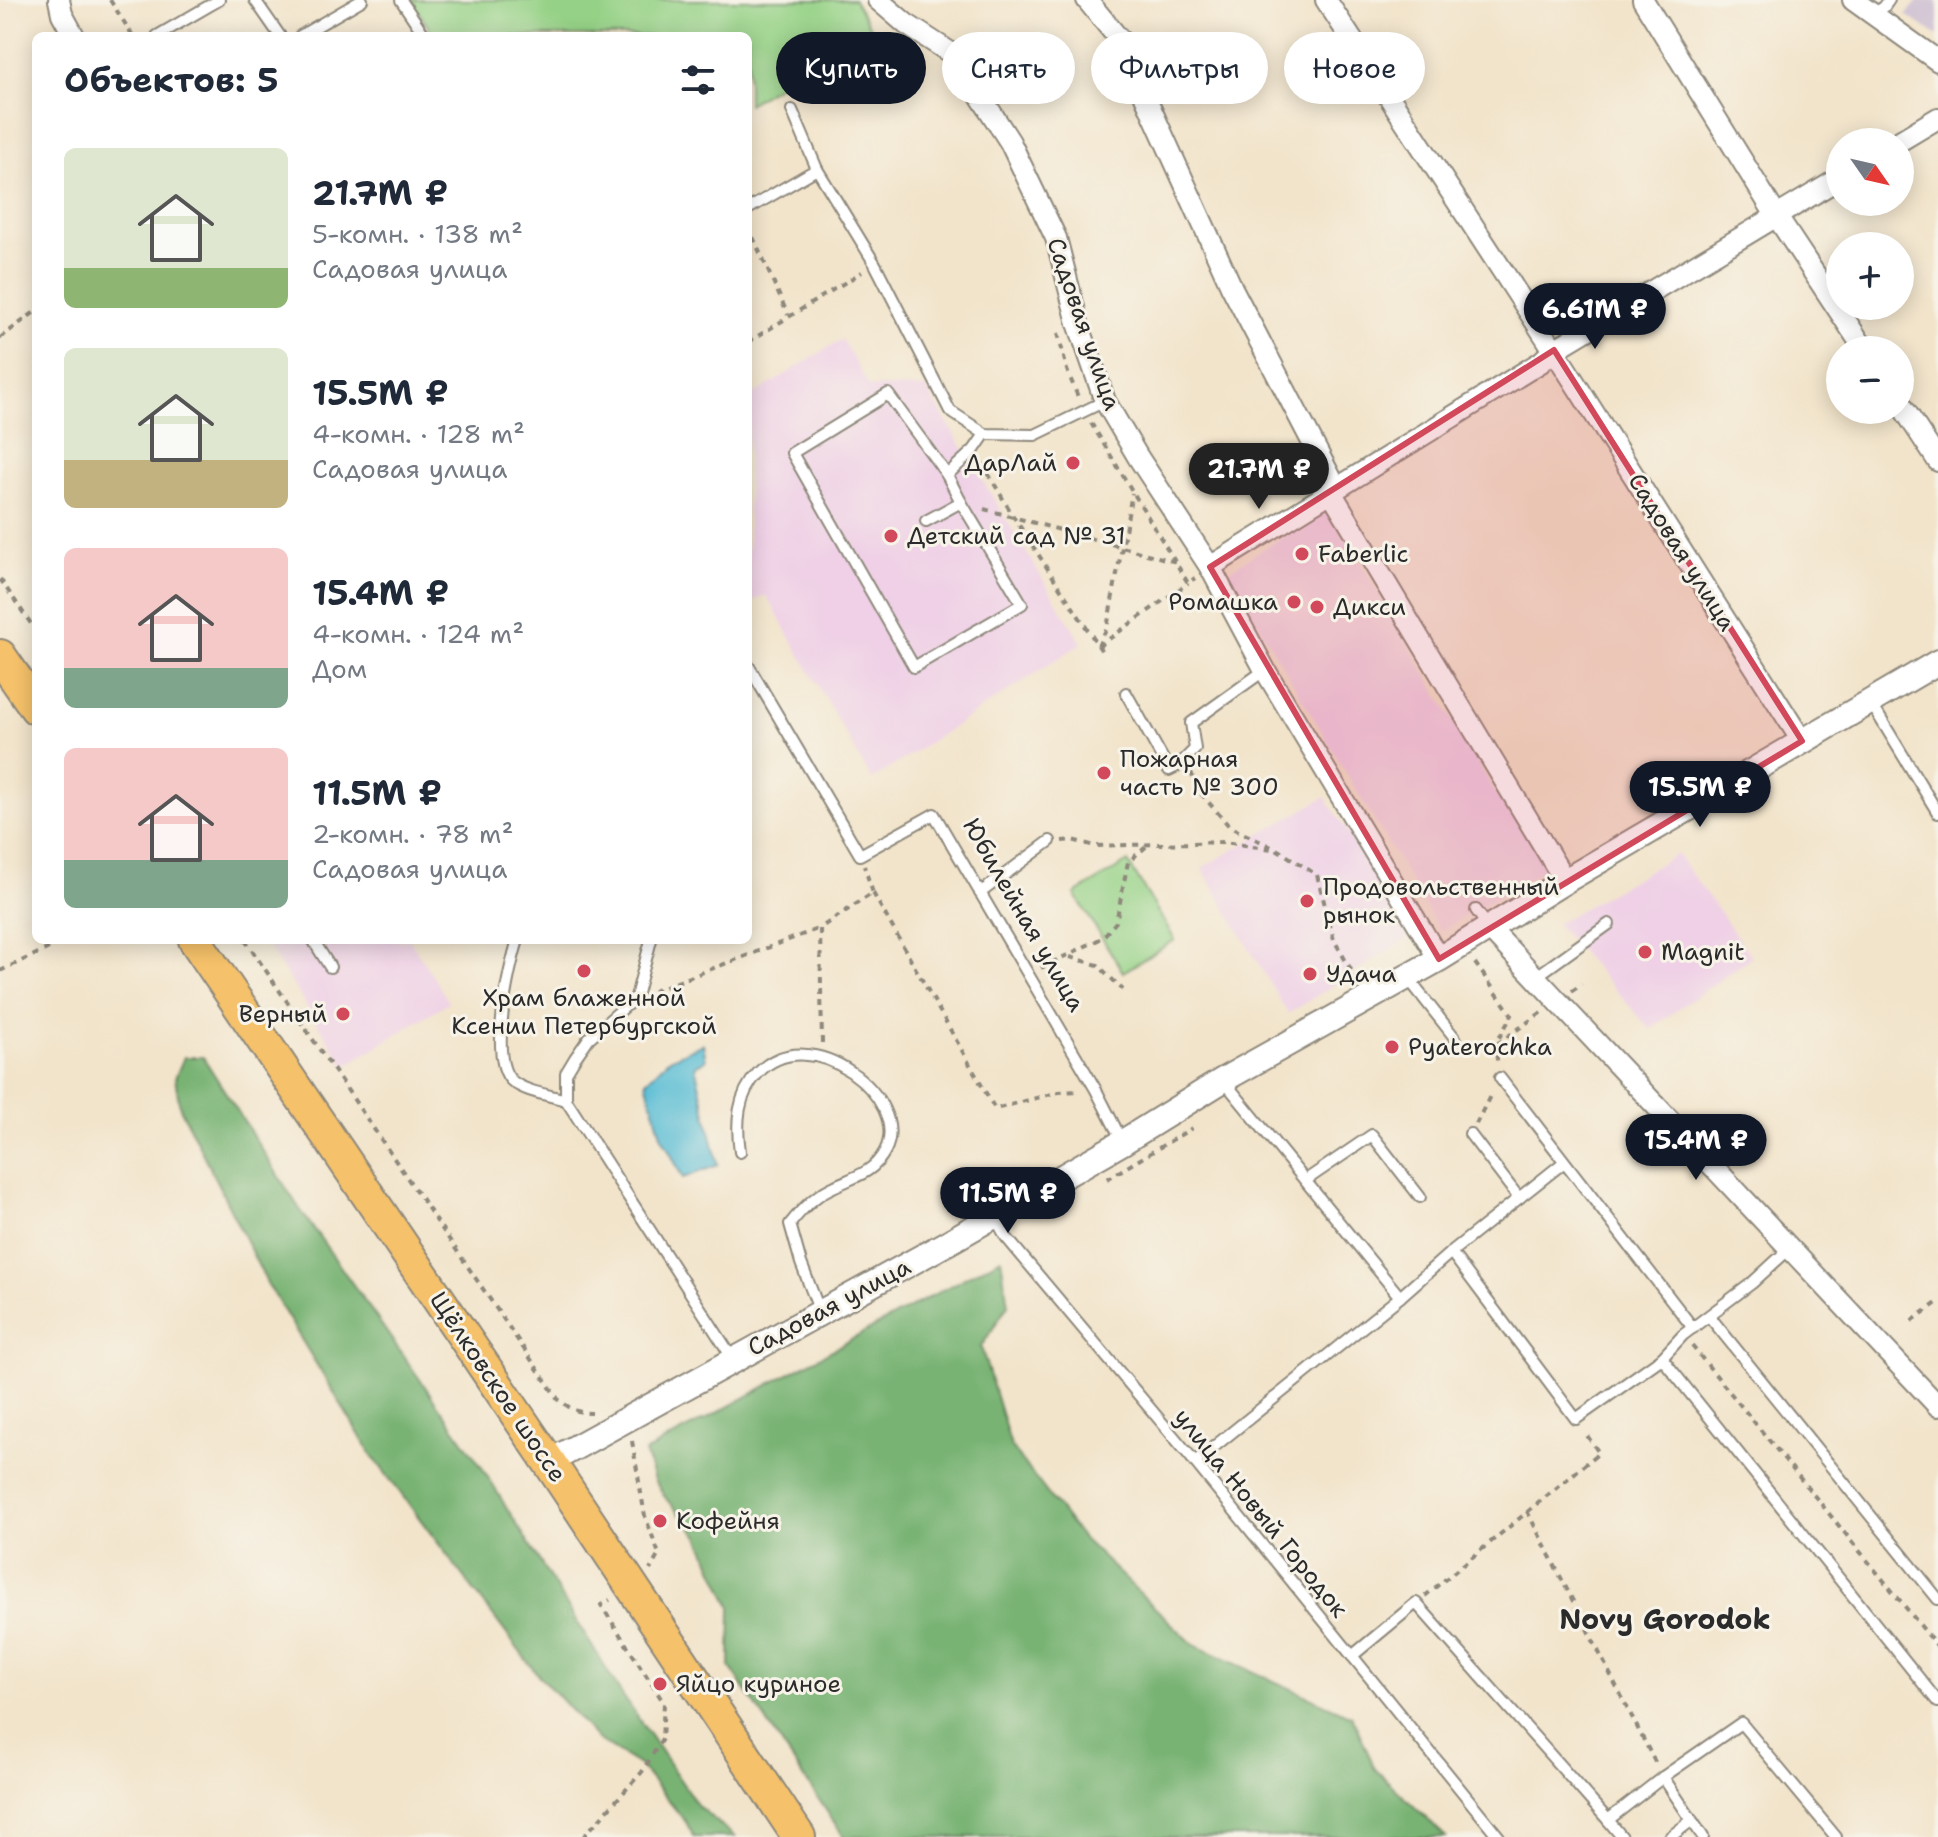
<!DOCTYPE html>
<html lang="ru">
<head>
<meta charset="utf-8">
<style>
	body { margin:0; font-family:"Shantell Sans",sans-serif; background:#f2f2f3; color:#1f2937; height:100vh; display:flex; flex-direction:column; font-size:30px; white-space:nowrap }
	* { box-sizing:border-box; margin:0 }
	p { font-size:26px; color:#747a83 }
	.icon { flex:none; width:44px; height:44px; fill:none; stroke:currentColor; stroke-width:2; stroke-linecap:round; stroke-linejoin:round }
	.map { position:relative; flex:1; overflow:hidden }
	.panel { position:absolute; left:32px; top:32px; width:720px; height:912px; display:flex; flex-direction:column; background:#fff; border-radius:12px; box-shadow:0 4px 20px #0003 }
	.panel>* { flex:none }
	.hud { position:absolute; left:776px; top:32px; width:760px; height:72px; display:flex; gap:16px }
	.needle { width:52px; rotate:124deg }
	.fabs { position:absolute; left:1826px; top:128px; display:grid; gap:16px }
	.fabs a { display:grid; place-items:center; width:88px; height:88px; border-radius:50%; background:#fff; box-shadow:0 4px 20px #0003; font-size:40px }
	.price { position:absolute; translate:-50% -68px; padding:0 18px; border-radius:28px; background:#111827; color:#fff; font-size:26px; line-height:52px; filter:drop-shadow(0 2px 4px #0008) }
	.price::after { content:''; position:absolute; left:50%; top:48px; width:24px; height:18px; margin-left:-12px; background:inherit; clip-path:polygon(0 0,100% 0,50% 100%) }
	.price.current { background:#222; color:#fff }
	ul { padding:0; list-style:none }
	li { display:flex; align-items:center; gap:24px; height:200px; padding:0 32px }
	li span { display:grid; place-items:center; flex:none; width:224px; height:160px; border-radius:12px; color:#555 }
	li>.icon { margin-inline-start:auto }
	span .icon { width:96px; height:96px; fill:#fffc; stroke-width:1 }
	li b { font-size:34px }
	h2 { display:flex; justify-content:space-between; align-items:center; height:96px; padding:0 32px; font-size:34px }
	.tag { padding:0 28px; border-radius:36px; background:#fff; box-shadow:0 4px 20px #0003; font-size:28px; line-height:72px }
	.tag.current { background:#111827; color:#fff }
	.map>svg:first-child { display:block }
	.built { fill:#efd0e6 }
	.industrial { fill:#cdbed2 }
	.green { fill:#95d186; stroke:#607e58; stroke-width:2 }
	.forest { fill:#78b373; stroke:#526f4f; stroke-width:2 }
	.water { fill:#56bcd4; stroke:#407480; stroke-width:2 }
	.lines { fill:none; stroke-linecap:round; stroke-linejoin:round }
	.service-casing { stroke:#8e887b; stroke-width:14 }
	.minor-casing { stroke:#8e887b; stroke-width:24 }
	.tertiary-casing { stroke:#8e887b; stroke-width:28 }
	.primary-casing { stroke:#8e887b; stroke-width:36 }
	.path { stroke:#8e887b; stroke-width:4; stroke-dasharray:6 6; stroke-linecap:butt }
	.service { stroke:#fff; stroke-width:10 }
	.minor { stroke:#fff; stroke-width:20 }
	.tertiary { stroke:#fff; stroke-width:24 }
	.primary { stroke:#f5c16b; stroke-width:32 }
	.marked { fill:#d1495b; fill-opacity:0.2; stroke:#d1495b; stroke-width:6; stroke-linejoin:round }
	.poi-dot { fill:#d1495b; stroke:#f7f3e8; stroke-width:3 }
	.labels { text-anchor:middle; stroke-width:6; stroke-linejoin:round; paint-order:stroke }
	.street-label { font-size:24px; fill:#2b2b2b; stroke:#f7f3e8 }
	.poi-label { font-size:24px; fill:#2b2b2b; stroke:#f7f3e8; text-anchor:start }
	.quarter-label { font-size:28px; font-weight:bold; fill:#2b2b2b; stroke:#f7f3e8 }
</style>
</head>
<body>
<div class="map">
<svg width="1938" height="1837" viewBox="0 0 1938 1837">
	<rect width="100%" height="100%" fill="#f7f3e8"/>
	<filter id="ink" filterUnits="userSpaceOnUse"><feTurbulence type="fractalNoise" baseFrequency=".0125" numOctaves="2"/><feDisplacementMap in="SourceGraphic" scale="16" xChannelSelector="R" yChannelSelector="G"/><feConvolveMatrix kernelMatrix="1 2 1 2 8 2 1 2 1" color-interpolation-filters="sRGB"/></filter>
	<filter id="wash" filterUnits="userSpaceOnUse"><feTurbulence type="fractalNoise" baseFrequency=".006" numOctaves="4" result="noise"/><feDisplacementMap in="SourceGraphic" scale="32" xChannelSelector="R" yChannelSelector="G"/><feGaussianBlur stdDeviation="1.8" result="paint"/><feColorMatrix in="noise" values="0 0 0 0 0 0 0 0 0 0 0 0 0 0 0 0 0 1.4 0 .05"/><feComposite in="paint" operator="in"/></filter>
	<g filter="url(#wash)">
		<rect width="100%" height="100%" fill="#f2e4cb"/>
		<g class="built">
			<polygon points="842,339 869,387 926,388 1082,643 872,780 766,595 748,603 748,398"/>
			<polygon points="1328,508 1506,810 1515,806 1550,866 1440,931 1227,572"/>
			<polygon points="1325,797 1414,934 1288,1014 1202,868"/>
			<polygon points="1677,854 1752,957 1650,1029 1556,924"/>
			<polygon points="264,940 410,940 449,1002 345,1066"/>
		</g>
		<polygon class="industrial" points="1919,0 1938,0 1938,36 1906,15"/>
		<g class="green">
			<polygon points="411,0 854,0 871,29 748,104 748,36 434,36"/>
			<polygon points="1128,862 1175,940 1123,972 1075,894"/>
		</g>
		<g class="forest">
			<polygon points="184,1057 203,1057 299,1208 481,1466 619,1690 698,1806 735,1837 694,1837 686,1822 639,1765 597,1739 533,1669 371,1454 267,1283 180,1108 175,1078"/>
			<polygon points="1001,1258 1008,1305 981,1347 1011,1446 1080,1536 1194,1645 1352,1716 1375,1769 1446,1837 844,1837 730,1667 731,1607 699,1536 667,1500 654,1480 645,1452"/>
		</g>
		<polygon class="water" points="703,1044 706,1060 695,1066 718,1165 683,1178 661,1135 646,1081 669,1059"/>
	</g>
	<g filter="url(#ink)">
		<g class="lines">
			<defs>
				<g id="service">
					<polyline points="255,0 280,36"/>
					<polyline points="401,0 425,36"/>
					<polyline points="1873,14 1884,7 1889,0"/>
					<polyline points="157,36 219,0"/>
					<polyline points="300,36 362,0"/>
					<polyline points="817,169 875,264 950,411 985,434 1035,435 1105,401"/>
					<polyline points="748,209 817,169 792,110"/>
					<polyline points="947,475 888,394 792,453 914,667 1022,604 961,502"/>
					<polyline points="926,521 961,502 947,475 974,450 985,434"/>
					<polyline points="748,665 860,855 934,814 1096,1090 1122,1141"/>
					<polyline points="1126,693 1169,770 1179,765 1195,749 1191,723 1265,670"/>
					<polyline points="1871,703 1938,813"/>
					<polyline points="980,893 1050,841"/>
					<polyline points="1476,910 1489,928"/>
					<polyline points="313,940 330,967"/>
					<path d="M518,940c-9,28 -30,120 -6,141 13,11 38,14 54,19"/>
					<polyline points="651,940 636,997 589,1038 575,1058 566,1073 566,1100 733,1359"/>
					<polyline points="1407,977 1455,1038"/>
					<polyline points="1534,978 1609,924"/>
					<polyline points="1500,1078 1693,1328"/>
					<polyline points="1470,1134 1519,1198"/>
					<path d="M740,1152c-4,-29 -3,-57 18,-79 52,-55 154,26 127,78 -13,24 -33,26 -54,37 -17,8 -30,22 -41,36l11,39 19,49"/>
					<polyline points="1306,1180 1372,1135 1420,1197"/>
					<polyline points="994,1215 1006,1237 1195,1462 1499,1837"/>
					<polyline points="1451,1252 1576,1419 1662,1358 1683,1335 1752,1283 1789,1249"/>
					<polyline points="1400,1297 1451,1252 1563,1163"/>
					<polyline points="1710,1317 1938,1599"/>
					<polyline points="1662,1358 1938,1702"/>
					<polyline points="1195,1462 1400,1297 1224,1081"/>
					<polyline points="1352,1656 1416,1603 1608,1820 1663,1777 1741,1723 1836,1837"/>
					<polyline points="1663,1777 1703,1837"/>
					<polyline points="1608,1820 1622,1837"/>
					<polyline points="1670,1837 1691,1821"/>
				</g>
				<g id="minor">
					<polyline points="59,0 62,14 74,36"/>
					<polyline points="878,0 906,24 954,55 1010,142 1056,238 1078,323 1105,401 1138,457 1210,567 1265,670 1439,959"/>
					<polyline points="1087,0 1119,39 1232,288 1332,480 1331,492 1565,881"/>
					<polyline points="1326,0 1554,350 1802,741"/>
					<polyline points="1643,0 1777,217 1865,350"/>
					<polyline points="1853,0 1938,61"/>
					<polyline points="1898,142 1938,118"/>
					<polyline points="1900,403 1938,461"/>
					<polyline points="1210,567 1541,362 1554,350 1840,178"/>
					<polyline points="1489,928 1938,1406"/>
				</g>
				<polyline id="tertiary" points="549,1462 947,1243 1123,1142 1223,1080 1439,959 1565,881 1938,662"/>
				<g id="primary">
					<polyline points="0,656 36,708"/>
					<polyline points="195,940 549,1462 799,1837"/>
				</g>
			</defs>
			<use href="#service" class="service-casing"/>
			<use href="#minor" class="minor-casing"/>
			<use href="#tertiary" class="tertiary-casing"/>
			<use href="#primary" class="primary-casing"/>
			<g class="path">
				<polyline points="110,0 133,36"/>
				<polyline points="748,226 788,315"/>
				<polyline points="1058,333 1067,370 1078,397"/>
				<polyline points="0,338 36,311"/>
				<polyline points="748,342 862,272"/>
				<polyline points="1091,423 1188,583 1195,578"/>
				<polyline points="982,463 1015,519 1103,653"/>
				<polyline points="984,509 1176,562"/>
				<polyline points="0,579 36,631"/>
				<polyline points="1098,646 1107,628 1132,493"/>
				<polyline points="1099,646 1188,583"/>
				<polyline points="1191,772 1197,789 1230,827 1278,850 1317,875 1334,940 1358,982"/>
				<polyline points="1062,841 1072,840 1095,846 1224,842 1272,849"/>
				<polyline points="873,893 995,1109 1059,1092 1079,1091"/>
				<path d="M245,940l313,459c11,9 19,14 34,14"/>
				<polyline points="1070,957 1098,965 1123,990"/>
				<polyline points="1475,963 1512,1015 1495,1045 1498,1066"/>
				<polyline points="1041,968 1102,938 1116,922 1128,862 1147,846"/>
				<polyline points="0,971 66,940"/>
				<polyline points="653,991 820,928"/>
				<polyline points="1572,991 1582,984"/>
				<polyline points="822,1043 820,928 873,893 864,866"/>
				<polyline points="1497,1044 1542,1012"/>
				<polyline points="1476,1124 1492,1092"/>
				<polyline points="1107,1179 1192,1128"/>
				<polyline points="1912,1321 1938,1302"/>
				<polyline points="1692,1346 1938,1647"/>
				<polyline points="632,1441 645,1516 659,1554 650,1570"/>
				<polyline points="1527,1511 1657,1766"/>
				<polyline points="1425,1596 1599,1453 1584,1431"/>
				<polyline points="583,1837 642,1772 662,1739 664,1703 601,1605 610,1600"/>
			</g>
			<use href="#service" class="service"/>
			<use href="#minor" class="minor"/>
			<use href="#tertiary" class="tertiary"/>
			<use href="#primary" class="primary"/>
		</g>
	</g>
	<path class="marked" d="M1554,350l248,391 -363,218 -229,-392z"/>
	<g class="poi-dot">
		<circle cx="1073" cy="463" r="8"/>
		<circle cx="891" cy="536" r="8"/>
		<circle cx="1302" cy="554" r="8"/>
		<circle cx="1294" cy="602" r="8"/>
		<circle cx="1317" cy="607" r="8"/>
		<circle cx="1104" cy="773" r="8"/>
		<circle cx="1307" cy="901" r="8"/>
		<circle cx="1645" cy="952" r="8"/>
		<circle cx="584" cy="971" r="8"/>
		<circle cx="1310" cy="974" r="8"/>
		<circle cx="343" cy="1014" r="8"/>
		<circle cx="1392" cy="1047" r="8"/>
		<circle cx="660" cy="1521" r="8"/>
		<circle cx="660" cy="1684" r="8"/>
	</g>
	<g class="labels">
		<g class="street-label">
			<text transform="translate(1084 324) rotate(71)" y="8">Садовая улица</text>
			<text transform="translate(1682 552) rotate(58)" y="8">Садовая улица</text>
			<text transform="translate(1024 915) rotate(60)" y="8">Юбилейная улица</text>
			<text transform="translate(829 1307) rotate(-28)" y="8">Садовая улица</text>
			<text transform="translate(498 1387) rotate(56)" y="8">Щёлковское шоссе</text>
			<text transform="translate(1261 1513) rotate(51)" y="8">улица Новый Городок</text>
		</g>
		<g class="poi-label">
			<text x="1057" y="471" text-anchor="end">ДарЛай</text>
			<text x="907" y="544">Детский сад № 31</text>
			<text x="1318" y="562">Faberlic</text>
			<text x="1278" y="610" text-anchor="end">Ромашка</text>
			<text x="1333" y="615">Дикси</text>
			<text x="1120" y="767">Пожарная<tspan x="1120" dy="28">часть № 300</tspan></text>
			<text x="1323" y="895">Продовольственный<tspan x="1323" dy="28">рынок</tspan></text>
			<text x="1661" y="960">Magnit</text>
			<text x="1326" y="982">Удача</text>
			<text x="584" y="1006" text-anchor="middle">Храм блаженной<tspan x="584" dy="28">Ксении Петербургской</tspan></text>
			<text x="327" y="1022" text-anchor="end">Верный</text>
			<text x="1408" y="1055">Pyaterochka</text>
			<text x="676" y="1529">Кофейня</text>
			<text x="676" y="1692">Яйцо куриное</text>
		</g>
		<g class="quarter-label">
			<text x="1665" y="1629">Novy Gorodok</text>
		</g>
	</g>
</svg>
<div class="fabs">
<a><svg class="needle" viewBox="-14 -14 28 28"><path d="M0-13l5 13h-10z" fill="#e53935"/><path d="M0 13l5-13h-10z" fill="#747a83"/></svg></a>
<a>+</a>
<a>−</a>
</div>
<b class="price" style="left:1595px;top:351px">6.61M ₽</b>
<b class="price current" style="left:1259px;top:511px">21.7M ₽</b>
<b class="price" style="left:1700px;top:829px">15.5M ₽</b>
<b class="price" style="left:1696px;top:1182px">15.4M ₽</b>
<b class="price" style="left:1008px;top:1235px">11.5M ₽</b>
<div class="hud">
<a class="tag current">Купить</a>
<a class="tag">Снять</a>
<a class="tag">Фильтры</a>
<a class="tag">Новое</a>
</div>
<section class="panel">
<h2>Объектов: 5<svg class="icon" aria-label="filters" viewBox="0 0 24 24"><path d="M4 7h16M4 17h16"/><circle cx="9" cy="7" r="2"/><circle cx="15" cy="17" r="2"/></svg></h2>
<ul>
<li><span style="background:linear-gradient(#dfe7d0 75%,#8fb573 0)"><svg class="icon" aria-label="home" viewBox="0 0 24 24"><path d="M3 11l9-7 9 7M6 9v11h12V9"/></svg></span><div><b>21.7M ₽</b><p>5-комн. · 138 m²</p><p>Садовая улица</p></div></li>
<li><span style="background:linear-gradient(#dfe7d0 70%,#c2b280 0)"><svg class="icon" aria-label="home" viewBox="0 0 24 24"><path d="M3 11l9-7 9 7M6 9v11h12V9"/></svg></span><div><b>15.5M ₽</b><p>4-комн. · 128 m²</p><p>Садовая улица</p></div></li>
<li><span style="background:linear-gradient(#f6c9c9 75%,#7fa58c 0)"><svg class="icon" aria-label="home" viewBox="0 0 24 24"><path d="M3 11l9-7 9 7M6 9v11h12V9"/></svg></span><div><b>15.4M ₽</b><p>4-комн. · 124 m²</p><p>Дом</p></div></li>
<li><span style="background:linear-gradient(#f6c9c9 70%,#7fa58c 0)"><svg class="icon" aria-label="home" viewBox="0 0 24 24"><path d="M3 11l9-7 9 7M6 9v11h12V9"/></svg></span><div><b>11.5M ₽</b><p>2-комн. · 78 m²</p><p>Садовая улица</p></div></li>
</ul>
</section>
</div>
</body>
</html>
